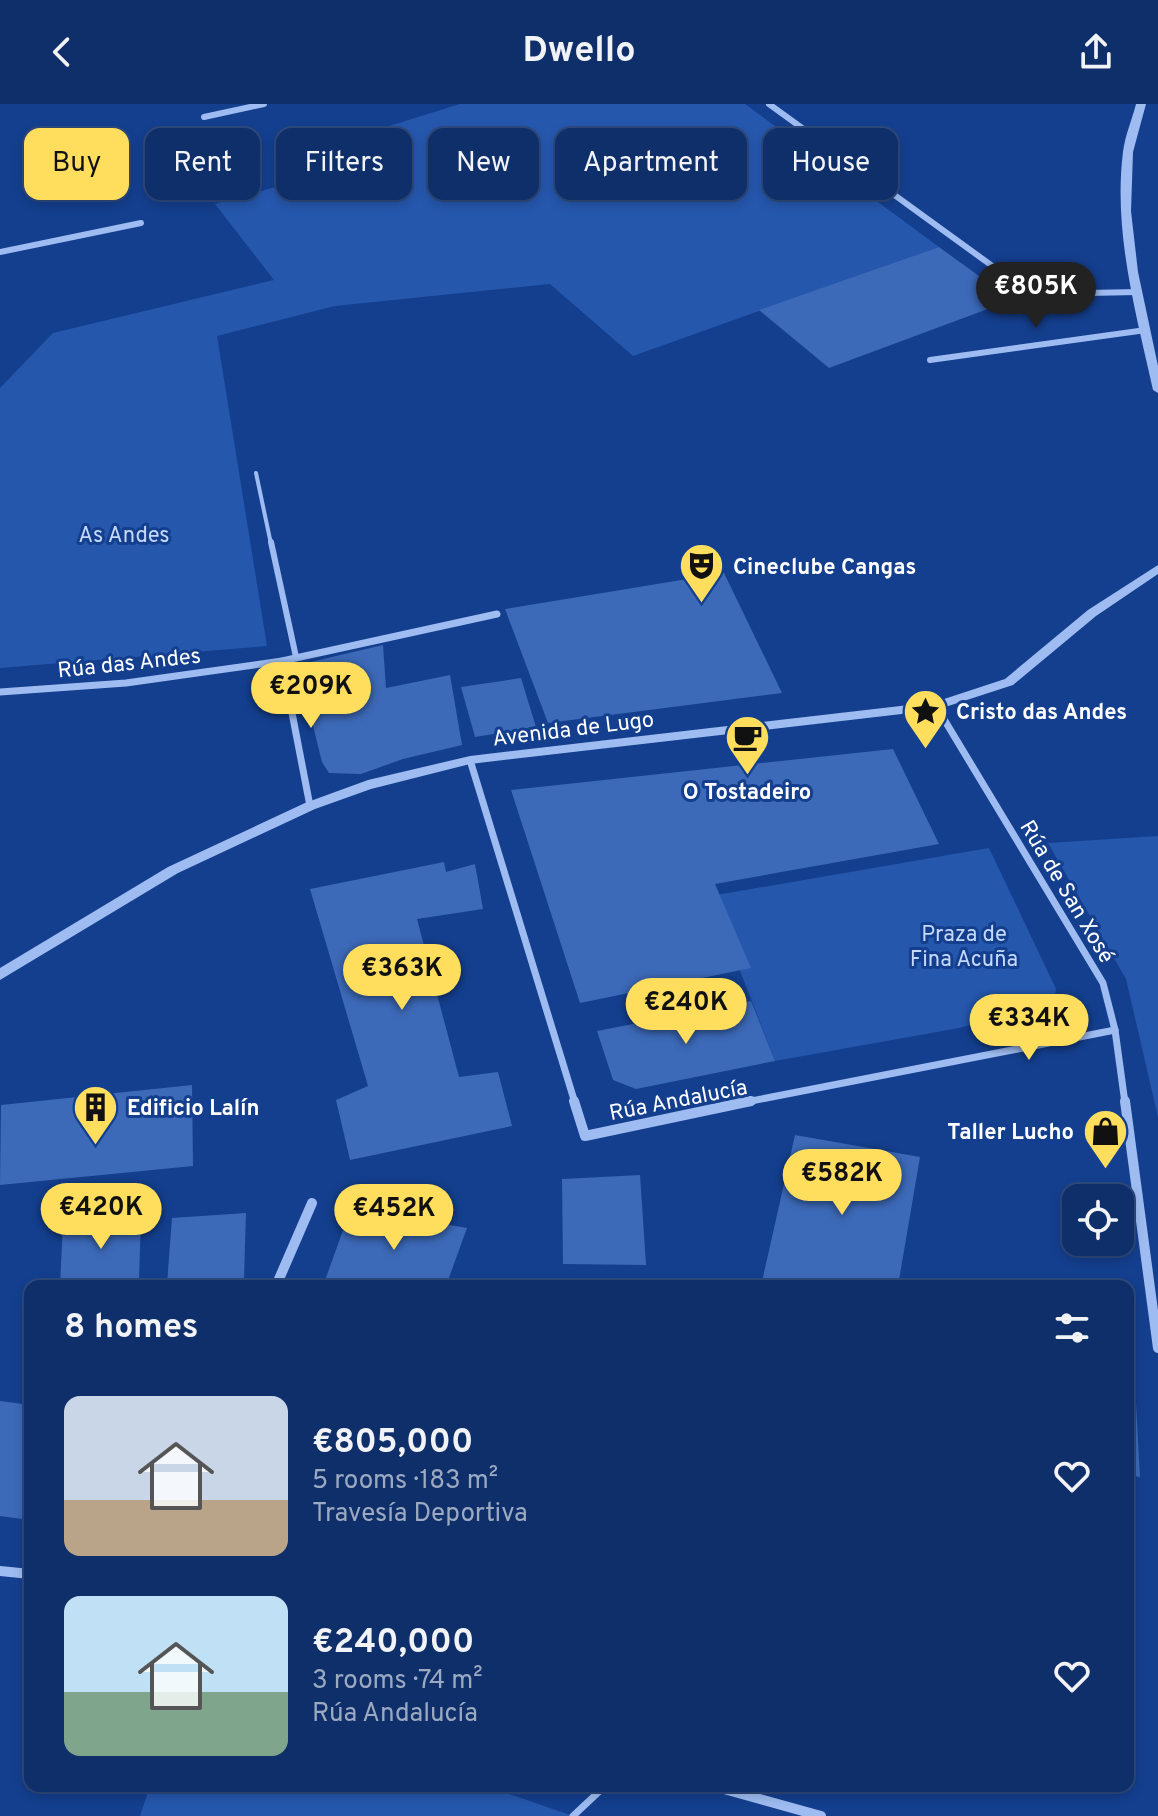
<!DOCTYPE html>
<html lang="en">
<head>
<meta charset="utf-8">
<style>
	body { margin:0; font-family:Overpass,sans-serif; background:#1d3b72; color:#f1f3f6; height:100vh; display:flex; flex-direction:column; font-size:30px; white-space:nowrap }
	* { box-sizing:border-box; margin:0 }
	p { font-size:26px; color:#9ba9c1 }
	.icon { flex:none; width:44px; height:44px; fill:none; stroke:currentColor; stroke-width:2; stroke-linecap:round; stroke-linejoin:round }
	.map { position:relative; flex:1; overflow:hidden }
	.sheet { position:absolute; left:24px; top:1176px; width:1110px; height:512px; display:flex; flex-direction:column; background:#0f2f6a; border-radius:16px; box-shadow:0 4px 12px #0003,0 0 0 2px #2f4a7e }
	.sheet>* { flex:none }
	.hud { position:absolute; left:24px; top:24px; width:1110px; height:72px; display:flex; gap:16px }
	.tools { position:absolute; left:1062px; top:1080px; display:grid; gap:16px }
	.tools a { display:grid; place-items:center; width:72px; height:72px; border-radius:16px; background:#0f2f6a; box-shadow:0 4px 12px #0003,0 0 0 2px #2f4a7e; font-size:40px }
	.price { position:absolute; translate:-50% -68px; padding:0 18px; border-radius:28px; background:#ffde5e; color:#111; font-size:26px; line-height:52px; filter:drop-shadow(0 2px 4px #0008) }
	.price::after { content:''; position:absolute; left:50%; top:48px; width:24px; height:18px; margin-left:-12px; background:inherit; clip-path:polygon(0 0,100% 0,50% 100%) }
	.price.active { background:#222; color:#fff }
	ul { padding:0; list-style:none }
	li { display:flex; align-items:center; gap:24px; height:200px; padding:0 40px }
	li span { display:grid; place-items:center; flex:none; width:224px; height:160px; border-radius:16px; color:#555 }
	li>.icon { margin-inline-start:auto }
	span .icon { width:96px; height:96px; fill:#fffc; stroke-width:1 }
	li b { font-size:34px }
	h2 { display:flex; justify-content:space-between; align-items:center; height:96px; padding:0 40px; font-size:34px }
	.tag { padding:0 28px; border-radius:16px; background:#0f2f6a; box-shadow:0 4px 12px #0003,0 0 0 2px #2f4a7e; font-size:28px; line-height:72px }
	.tag.active { background:#ffde5e; color:#111 }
	header { display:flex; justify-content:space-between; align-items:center; height:104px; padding:0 40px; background:#0f2f6a; font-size:36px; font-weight:700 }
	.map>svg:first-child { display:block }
	.green { fill:#2557ad }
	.building { fill:#3c69b8 }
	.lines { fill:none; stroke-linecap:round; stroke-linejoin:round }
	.service-far2 { stroke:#9ebcf1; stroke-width:4 }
	.service-far1 { stroke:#9ebcf1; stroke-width:6 }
	.service { stroke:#9ebcf1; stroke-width:7 }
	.minor-far2 { stroke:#9ebcf1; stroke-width:6 }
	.minor-far1 { stroke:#9ebcf1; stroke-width:7 }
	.minor { stroke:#9ebcf1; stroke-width:10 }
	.tertiary { fill:#9ebcf1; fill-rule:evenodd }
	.labels { text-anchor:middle; stroke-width:6; stroke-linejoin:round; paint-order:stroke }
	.park-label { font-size:22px; fill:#c5d9fc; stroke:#143f8e }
	.poi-label { font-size:22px; font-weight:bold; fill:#fff; stroke:#143f8e; text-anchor:start }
	.street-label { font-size:22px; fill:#fff; stroke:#143f8e }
</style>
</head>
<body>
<header><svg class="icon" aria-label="back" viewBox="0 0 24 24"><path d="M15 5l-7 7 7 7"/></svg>Dwello<svg class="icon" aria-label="share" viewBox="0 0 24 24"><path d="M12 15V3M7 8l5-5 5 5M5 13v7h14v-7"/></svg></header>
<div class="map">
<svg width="1158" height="1712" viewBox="0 0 1158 1712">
	<rect width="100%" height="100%" fill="#143f8e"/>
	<g class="green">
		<polygon points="460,0 745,0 939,143 633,252 550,180 335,202 217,232 267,542 0,564 0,284 53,229 274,176 215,100 397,49 373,27"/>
		<polygon points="1158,732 1158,1013 1126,875 1048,739"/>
		<polygon points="989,744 1056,885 1054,900 959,924 775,957 711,792"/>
		<polygon points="150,1682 486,1682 573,1712 140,1712"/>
	</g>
	<g class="building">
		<polygon points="939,143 1012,196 829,264 759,206"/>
		<polygon points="724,469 782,589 548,619 505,505"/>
		<polygon points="383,541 386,584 450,571 462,641 403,655 361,670 329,669 322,658 298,561"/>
		<polygon points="521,574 536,623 475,633 461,583"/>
		<polygon points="893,645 939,740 715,780 751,864 580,899 511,686"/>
		<polygon points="444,758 446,768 475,760 483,805 417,815 459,973 498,968 512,1022 350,1056 336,996 368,982 310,785"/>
		<polygon points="751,897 775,957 636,985 613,976 597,927"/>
		<polygon points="192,981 193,1062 0,1081 1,1001"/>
		<polygon points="795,1031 920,1053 898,1182 761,1182"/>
		<polygon points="640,1071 646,1161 563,1160 562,1075"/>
		<polygon points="351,1104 467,1124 446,1182 323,1182"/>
		<polygon points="246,1109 244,1175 167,1180 172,1114"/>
		<polygon points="141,1112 139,1176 60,1182 63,1119"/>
		<polygon points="1128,1281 1135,1281 1140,1373 1128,1371"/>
		<polygon points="0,1297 30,1301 30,1416 0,1412"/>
	</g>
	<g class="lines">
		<polyline class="service-far2" points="256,369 271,440"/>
		<polyline class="service-far1" points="271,438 296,553"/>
		<polyline class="service" points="573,1712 605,1682"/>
		<g class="minor-far2">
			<polyline points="769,0 1013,177 1087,189 1138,188"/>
			<polyline points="204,13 264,0"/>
			<polyline points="0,148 141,119"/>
			<polyline points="930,256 1146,226"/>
		</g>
		<g class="minor-far1">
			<polyline points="282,557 310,702"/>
			<polyline points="0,588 126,579 282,557 497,510"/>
			<polyline points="936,602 1103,879 1115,926 1125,999"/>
			<polyline points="470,656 575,999"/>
			<polyline points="741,999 1115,926"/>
		</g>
		<g class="minor">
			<polyline points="574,997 585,1032 751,997"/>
			<polyline points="1125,997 1158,1244"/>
			<polyline points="276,1182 312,1099"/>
			<polyline points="0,1467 30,1470"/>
			<polyline points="713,1682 821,1712"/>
		</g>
		<g class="tertiary">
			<path d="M1136,0h10l-13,48 -2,59 7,61 20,94v27l-5,-3c-17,-77 -40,-158 -30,-238 2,-17 9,-32 13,-48z"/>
			<polygon points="1158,461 1158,470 1096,512 1013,581 936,606 470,660 371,685 315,705 178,769 0,876 0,864 168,763 305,699 368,676 470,652 935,598 1005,575 1088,506"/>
		</g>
	</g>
	<defs>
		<symbol id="theatre-pin" viewBox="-11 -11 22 30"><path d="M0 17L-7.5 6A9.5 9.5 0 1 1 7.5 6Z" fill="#ffde5e" stroke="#143f8e"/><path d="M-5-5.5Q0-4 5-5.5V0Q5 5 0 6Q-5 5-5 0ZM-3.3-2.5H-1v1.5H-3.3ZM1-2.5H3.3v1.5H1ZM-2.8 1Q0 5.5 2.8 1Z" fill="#111"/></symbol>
		<symbol id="sight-pin" viewBox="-11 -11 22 30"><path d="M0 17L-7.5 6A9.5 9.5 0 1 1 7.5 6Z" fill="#ffde5e" stroke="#143f8e"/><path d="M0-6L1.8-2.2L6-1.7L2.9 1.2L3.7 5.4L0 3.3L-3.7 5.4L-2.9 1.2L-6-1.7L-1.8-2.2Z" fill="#111"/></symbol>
		<symbol id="cafe-pin" viewBox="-11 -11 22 30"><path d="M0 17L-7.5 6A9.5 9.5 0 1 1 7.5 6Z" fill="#ffde5e" stroke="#143f8e"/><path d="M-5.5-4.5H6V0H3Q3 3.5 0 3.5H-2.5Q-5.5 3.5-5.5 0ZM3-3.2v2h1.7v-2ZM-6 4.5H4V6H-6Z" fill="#111"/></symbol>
		<symbol id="building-pin" viewBox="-11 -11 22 30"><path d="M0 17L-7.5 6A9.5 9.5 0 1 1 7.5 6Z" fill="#ffde5e" stroke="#143f8e"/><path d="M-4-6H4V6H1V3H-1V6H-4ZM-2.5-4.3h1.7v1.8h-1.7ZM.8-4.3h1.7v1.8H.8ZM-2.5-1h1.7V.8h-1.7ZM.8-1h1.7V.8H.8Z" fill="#111"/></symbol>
		<symbol id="shop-pin" viewBox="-11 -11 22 30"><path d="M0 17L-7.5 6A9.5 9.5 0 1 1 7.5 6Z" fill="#ffde5e" stroke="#143f8e"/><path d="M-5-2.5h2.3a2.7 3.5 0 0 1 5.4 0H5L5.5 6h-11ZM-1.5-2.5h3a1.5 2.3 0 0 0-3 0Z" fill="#111"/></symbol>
	</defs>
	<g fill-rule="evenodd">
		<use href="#theatre-pin" x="676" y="436" width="51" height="69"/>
		<use href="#sight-pin" x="900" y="582" width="51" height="69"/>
		<use href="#cafe-pin" x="722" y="608" width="51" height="69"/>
		<use href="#building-pin" x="70" y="978" width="51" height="69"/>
		<use href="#shop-pin" x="1080" y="1002" width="51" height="69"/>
	</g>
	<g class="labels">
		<g class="park-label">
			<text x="124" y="438">As Andes</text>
			<text x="964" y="837">Praza de<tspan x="964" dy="25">Fina Acuña</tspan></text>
		</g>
		<g class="poi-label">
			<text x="733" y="470">Cineclube Cangas</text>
			<text x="956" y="615">Cristo das Andes</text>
			<text x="747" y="695" text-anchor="middle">O Tostadeiro</text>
			<text x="127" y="1011">Edificio Lalín</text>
			<text x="1074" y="1035" text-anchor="end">Taller Lucho</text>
		</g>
		<g class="street-label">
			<text transform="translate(129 558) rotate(-6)" y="8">Rúa das Andes</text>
			<text transform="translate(573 624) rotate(-7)" y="8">Avenida de Lugo</text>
			<text transform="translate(1068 787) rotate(59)" y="8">Rúa de San Xosé</text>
			<text transform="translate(678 995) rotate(-11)" y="8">Rúa Andalucía</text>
		</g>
	</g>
</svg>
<div class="tools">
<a><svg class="icon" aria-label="locate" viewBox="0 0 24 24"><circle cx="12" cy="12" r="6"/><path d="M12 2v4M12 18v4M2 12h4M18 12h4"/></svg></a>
</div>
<b class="price active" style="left:1036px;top:226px">€805K</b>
<b class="price" style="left:311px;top:626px">€209K</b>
<b class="price" style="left:402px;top:908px">€363K</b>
<b class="price" style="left:686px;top:942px">€240K</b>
<b class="price" style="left:1029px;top:958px">€334K</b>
<b class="price" style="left:842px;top:1113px">€582K</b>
<b class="price" style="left:101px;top:1147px">€420K</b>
<b class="price" style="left:394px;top:1148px">€452K</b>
<div class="hud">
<a class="tag active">Buy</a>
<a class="tag">Rent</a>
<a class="tag">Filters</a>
<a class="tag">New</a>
<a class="tag">Apartment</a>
<a class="tag">House</a>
</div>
<section class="sheet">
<h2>8 homes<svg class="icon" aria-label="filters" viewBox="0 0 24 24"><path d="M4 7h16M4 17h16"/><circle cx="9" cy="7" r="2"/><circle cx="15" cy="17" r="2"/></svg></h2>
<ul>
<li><span style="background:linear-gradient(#c9d6e8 65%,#b9a48a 0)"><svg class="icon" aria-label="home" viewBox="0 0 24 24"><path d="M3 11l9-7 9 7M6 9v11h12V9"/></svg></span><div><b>€805,000</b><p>5 rooms · 183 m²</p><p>Travesía Deportiva</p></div><svg class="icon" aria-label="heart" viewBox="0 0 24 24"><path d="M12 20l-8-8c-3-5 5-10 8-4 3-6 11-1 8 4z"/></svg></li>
<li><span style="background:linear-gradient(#bfe0f5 60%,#7fa58c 0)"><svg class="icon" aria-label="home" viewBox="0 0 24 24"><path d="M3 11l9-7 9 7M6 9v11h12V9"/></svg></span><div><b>€240,000</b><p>3 rooms · 74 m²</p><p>Rúa Andalucía</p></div><svg class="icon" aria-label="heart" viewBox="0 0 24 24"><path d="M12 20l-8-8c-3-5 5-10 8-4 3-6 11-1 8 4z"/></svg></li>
</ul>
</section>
</div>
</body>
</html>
